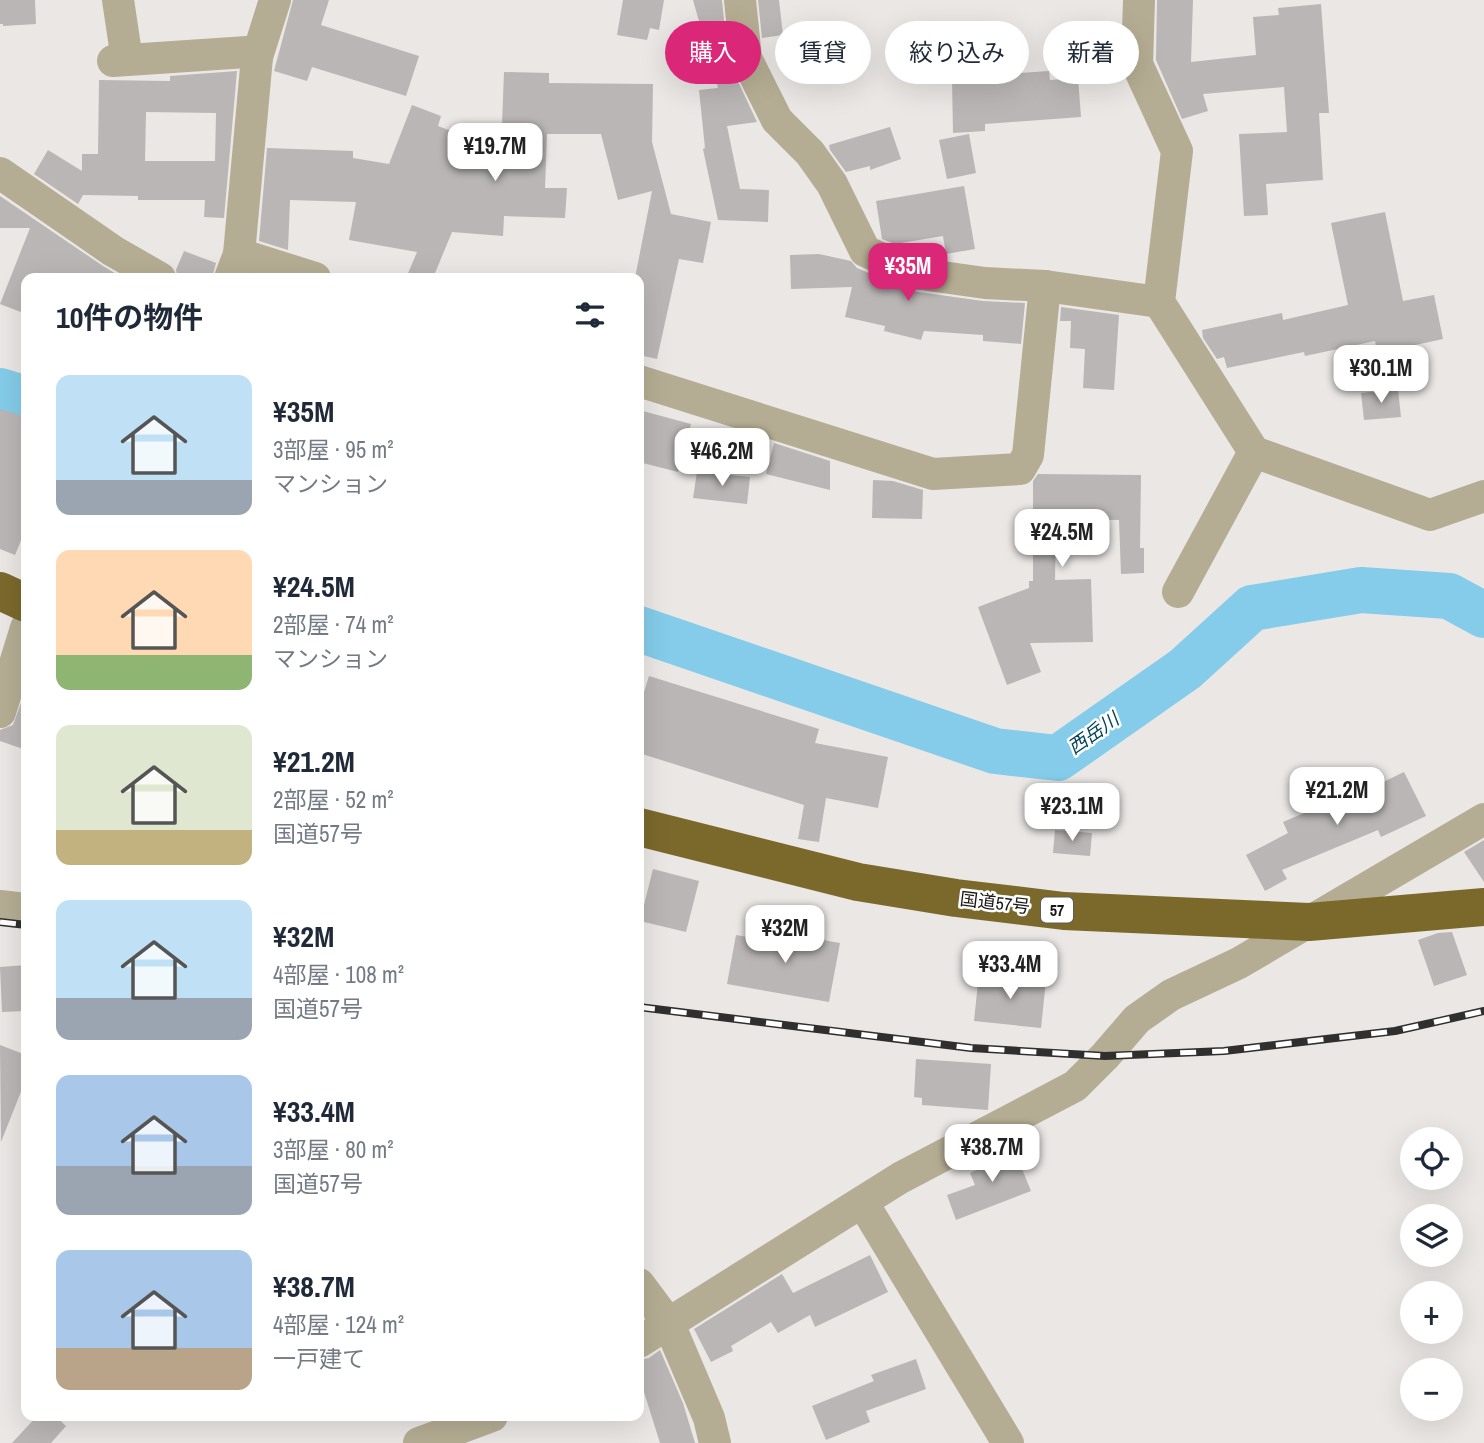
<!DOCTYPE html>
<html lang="ja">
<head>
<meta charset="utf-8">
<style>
	body { margin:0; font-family:"Archivo Narrow","Noto Sans JP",sans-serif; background:#f2f2f3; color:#1f2937; height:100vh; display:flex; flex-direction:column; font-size:26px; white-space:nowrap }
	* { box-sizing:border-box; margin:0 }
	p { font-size:23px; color:#747a83 }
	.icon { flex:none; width:38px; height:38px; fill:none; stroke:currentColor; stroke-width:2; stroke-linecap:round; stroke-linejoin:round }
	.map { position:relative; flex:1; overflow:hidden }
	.sheet { position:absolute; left:21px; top:273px; width:623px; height:1148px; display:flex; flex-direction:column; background:#fff; border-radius:14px; box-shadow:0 7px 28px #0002 }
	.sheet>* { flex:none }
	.top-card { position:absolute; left:665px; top:21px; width:665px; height:63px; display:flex; gap:14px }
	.tools { position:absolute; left:1400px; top:1127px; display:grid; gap:14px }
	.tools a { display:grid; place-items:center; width:63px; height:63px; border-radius:50%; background:#fff; box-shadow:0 7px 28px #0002; font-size:35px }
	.price { position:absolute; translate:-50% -60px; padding:0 16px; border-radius:14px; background:#fff; color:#222; font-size:23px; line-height:46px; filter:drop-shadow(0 2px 4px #0008) }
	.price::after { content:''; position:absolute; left:50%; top:42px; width:21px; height:16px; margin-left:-10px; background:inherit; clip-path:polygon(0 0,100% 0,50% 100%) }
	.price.on { background:#db2777; color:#fff }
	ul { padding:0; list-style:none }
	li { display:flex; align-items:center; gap:21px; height:175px; padding:0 35px }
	li span { display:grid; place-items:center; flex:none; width:196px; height:140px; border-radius:14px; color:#555 }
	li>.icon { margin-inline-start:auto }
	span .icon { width:84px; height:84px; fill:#fffc; stroke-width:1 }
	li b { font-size:30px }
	h2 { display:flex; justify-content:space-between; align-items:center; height:84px; padding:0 35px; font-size:30px }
	.tag { padding:0 24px; border-radius:32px; background:#fff; box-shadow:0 7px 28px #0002; font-size:24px; line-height:63px }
	.tag.on { background:#db2777; color:#fff }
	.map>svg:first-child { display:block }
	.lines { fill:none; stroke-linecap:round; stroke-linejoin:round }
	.river { stroke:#84cce9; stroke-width:46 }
	.building { fill:#b9b6b5; fill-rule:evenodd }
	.minor { stroke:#b5ad93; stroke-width:32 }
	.highway { stroke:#7b692c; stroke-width:38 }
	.rail-casing { stroke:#302f2e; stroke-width:8 }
	.rail { stroke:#fff; stroke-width:5; stroke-dasharray:16; stroke-linecap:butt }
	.labels { text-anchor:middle; stroke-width:5; stroke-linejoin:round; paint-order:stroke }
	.shield { fill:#fff; stroke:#5d5d5c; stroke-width:2 }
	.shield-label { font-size:16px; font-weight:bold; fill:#181716 }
	.street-label { font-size:18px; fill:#181716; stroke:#fff }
	.water-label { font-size:19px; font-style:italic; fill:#004357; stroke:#fff }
</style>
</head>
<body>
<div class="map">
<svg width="1484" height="1443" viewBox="0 0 1484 1443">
	<rect width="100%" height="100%" fill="#eae7e5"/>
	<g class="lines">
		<g class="river">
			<polyline points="0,391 26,399"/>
			<polyline points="639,629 995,751 1058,758 1185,669 1252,608 1361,590 1449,596 1484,615"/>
		</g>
	</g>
	<g class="building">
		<polygon points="0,0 35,0 36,24 3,26 3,24 0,24"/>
		<polygon points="293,0 329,0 321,25 419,56 406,96 312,67 307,81 274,71"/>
		<polygon points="623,0 664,0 659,30 650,28 647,40 617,35"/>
		<polygon points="693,0 722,0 728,60 757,122 727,126 740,189 769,190 768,222 718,220 703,149 705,148 699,90 718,88"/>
		<polygon points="758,0 779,0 783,35 762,38"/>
		<polygon points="1157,0 1193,0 1191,62 1256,55 1253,17 1279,15 1278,8 1321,4 1329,113 1319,113 1323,180 1266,184 1268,215 1244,216 1239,134 1287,132 1284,87 1203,94 1208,111 1182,119 1156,60"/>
		<path d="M237,71l-13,147 -20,-1 1,-17h-67v-4l-55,-1 -5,9 -44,-30 14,-24 34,21v-17h16l1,-74 71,1v-5zM146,112l70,1 -1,48h-70z"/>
		<polygon points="1049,71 1050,80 1078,78 1081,117 985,124 985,131 953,133 952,80 989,79 989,75"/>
		<polygon points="504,72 549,73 549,83 653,84 652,142 671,214 711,222 703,263 679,259 657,359 639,355 639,278 635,278 652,191 618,200 601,134 547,134 545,188 567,188 565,218 504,216 503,236 452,232 433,278 406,278 417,252 349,240 356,202 290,200 288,250 259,241 267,148 353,151 353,158 389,164 412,105 441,116 438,126 501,150"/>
		<polygon points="890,127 901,159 870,170 870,166 846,172 830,150 829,145"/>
		<polygon points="969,134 976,173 947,179 939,140"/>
		<polygon points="964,186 975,249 946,254 943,236 895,244 882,239 876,201"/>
		<polygon points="0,196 103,266 123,278 26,278 26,314 0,304 30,228 0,228"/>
		<polygon points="1385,212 1403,301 1434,295 1443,339 1406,347 1410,368 1380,366 1375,341 1305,356 1304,352 1227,368 1224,357 1217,359 1203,338 1202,330 1282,313 1283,320 1348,305 1331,223"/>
		<polygon points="184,251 216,263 212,278 178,278 176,270"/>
		<polygon points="819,254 851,261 857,268 911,291 983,301 1025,303 1021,344 983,341 983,335 924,331 921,340 884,331 885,326 845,317 852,287 791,289 790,255"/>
		<polygon points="1061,307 1119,315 1114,390 1083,388 1085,349 1070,348 1071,321 1060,321"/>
		<polygon points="1398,389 1401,417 1364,420 1361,393"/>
		<polygon points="0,409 26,417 26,528 15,555 0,549"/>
		<polygon points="639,410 691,424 678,472 639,462"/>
		<polygon points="774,443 830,461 830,490 766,474"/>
		<polygon points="697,472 750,477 747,504 693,498"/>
		<polygon points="1038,474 1141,475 1140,548 1144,548 1144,573 1121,574 1119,520 1063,519 1063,529 1056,529 1055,580 1091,579 1093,642 1030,643 1041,672 1007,685 978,607 1029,588 1029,581 1033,581 1033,481"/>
		<polygon points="873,480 893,481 923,490 922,519 872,518"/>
		<polygon points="649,676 819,729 815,743 888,757 878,808 826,798 819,842 798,839 804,805 639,753 639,708"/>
		<polygon points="26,689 26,750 0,741 0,730 13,725"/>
		<polygon points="1404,772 1426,816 1381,837 1378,830 1282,870 1287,879 1265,891 1246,855 1288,833 1283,822 1346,795 1348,799"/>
		<polygon points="1055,830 1092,833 1090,856 1053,853"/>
		<polygon points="1484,840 1484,882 1464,852"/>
		<polygon points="653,869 699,881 686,932 640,921"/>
		<polygon points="771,931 840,943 829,1002 727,984 736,935 769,941"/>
		<polygon points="1452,932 1467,975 1434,986 1418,940 1438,933"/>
		<polygon points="26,965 26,1011 2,1012 0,967"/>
		<polygon points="979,973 1046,980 1041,1028 974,1021"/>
		<polygon points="0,1045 26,1055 26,1079 1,1142"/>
		<polygon points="916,1059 991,1064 988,1110 922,1105 922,1098 914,1097"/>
		<polygon points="1011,1142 1031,1191 956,1220 947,1195 975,1185 970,1173 990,1164 986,1154"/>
		<polygon points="870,1255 888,1292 815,1327 810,1315 778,1333 771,1322 731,1346 733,1351 711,1362 694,1329 782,1274 793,1293"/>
		<polygon points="660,1350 683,1403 695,1443 660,1443 639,1376 639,1360 649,1358"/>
		<polygon points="916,1359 926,1389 866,1411 870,1422 826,1440 812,1406 874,1381 871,1375"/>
		<polygon points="37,1416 55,1416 66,1426 51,1443 12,1443"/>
	</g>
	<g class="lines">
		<g class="minor">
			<polyline points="118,0 127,60"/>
			<polyline points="740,0 746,58 777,120 810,153 832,184 865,251 914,273 985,283 1045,286 1159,302"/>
			<polyline points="1139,0 1137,64 1177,151 1159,302 1254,452 1430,515 1484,496"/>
			<polyline points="113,61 247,52 257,57"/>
			<polyline points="0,173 113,251 160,278"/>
			<polyline points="239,254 315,278"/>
			<polyline points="230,278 239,254 257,57 275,0"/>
			<polyline points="639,381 933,474 1020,469 1028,455 1045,286"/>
			<polyline points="1178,592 1254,452"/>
			<polyline points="0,712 26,628"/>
			<polyline points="0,906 26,909"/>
			<polyline points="863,1203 1008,1443"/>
			<polyline points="639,1284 669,1324 709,1418 715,1443"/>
			<polyline points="639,1342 900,1178 1075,1086 1105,1056 1137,1019 1171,995 1239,963 1484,819"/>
			<polyline points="419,1443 492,1416"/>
		</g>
		<g class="highway">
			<polyline points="0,591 26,603"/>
			<polyline points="639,827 858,882 956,898 1064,911 1309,922 1484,907"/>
		</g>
		<defs>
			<g id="rail">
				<polyline points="0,922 26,925"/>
				<polyline points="639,1007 971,1048 1105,1056 1224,1051 1395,1031 1484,1011"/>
			</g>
		</defs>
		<use href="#rail" class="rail-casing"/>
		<use href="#rail" class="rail"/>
	</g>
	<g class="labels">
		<rect class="shield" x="1041" y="897.5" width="32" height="25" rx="5"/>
		<g class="shield-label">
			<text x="1057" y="916">57</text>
		</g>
		<g class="street-label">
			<text transform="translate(995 903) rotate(7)" y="6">国道57号</text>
		</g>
		<g class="water-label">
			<text transform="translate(1093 733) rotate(-35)" y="7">西岳川</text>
		</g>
	</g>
</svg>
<div class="tools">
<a><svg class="icon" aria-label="locate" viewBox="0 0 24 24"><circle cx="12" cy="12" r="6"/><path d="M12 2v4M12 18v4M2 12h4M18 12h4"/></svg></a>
<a><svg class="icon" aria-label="layers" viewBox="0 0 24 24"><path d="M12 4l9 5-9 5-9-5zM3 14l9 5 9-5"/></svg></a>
<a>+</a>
<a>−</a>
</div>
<b class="price" style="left:495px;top:183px">¥19.7M</b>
<b class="price on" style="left:908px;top:303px">¥35M</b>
<b class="price" style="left:1381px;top:405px">¥30.1M</b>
<b class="price" style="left:722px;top:488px">¥46.2M</b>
<b class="price" style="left:1062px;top:569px">¥24.5M</b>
<b class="price" style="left:1337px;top:827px">¥21.2M</b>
<b class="price" style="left:1072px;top:843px">¥23.1M</b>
<b class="price" style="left:785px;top:965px">¥32M</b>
<b class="price" style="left:1010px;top:1001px">¥33.4M</b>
<b class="price" style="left:992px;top:1184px">¥38.7M</b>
<div class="top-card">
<a class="tag on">購入</a>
<a class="tag">賃貸</a>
<a class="tag">絞り込み</a>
<a class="tag">新着</a>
</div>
<section class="sheet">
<h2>10件の物件<svg class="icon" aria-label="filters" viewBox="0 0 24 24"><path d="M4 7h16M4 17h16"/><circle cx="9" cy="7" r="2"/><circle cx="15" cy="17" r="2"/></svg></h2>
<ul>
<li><span style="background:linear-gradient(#bfe0f5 75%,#9aa5b1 0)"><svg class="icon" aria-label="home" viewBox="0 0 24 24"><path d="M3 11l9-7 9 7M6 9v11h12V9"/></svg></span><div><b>¥35M</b><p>3部屋 · 95 m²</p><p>マンション</p></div></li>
<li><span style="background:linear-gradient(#ffd9b3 75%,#8fb573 0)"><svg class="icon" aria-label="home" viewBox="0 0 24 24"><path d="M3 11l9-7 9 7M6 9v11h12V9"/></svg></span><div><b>¥24.5M</b><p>2部屋 · 74 m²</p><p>マンション</p></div></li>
<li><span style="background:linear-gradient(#dfe7d0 75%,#c2b280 0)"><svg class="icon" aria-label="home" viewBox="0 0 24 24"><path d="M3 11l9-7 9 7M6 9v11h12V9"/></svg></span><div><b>¥21.2M</b><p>2部屋 · 52 m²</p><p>国道57号</p></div></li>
<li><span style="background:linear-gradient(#bfe0f5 70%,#9aa5b1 0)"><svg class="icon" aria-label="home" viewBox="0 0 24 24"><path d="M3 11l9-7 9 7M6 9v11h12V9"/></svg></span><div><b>¥32M</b><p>4部屋 · 108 m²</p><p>国道57号</p></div></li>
<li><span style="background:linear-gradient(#a9c7e8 65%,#9aa5b1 0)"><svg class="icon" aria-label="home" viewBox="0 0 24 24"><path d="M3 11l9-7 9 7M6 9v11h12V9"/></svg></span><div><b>¥33.4M</b><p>3部屋 · 80 m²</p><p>国道57号</p></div></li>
<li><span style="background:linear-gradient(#a9c7e8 70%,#b9a48a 0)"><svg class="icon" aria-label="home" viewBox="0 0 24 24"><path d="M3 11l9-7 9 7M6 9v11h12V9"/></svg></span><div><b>¥38.7M</b><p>4部屋 · 124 m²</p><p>一戸建て</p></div></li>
</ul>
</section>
</div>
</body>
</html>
